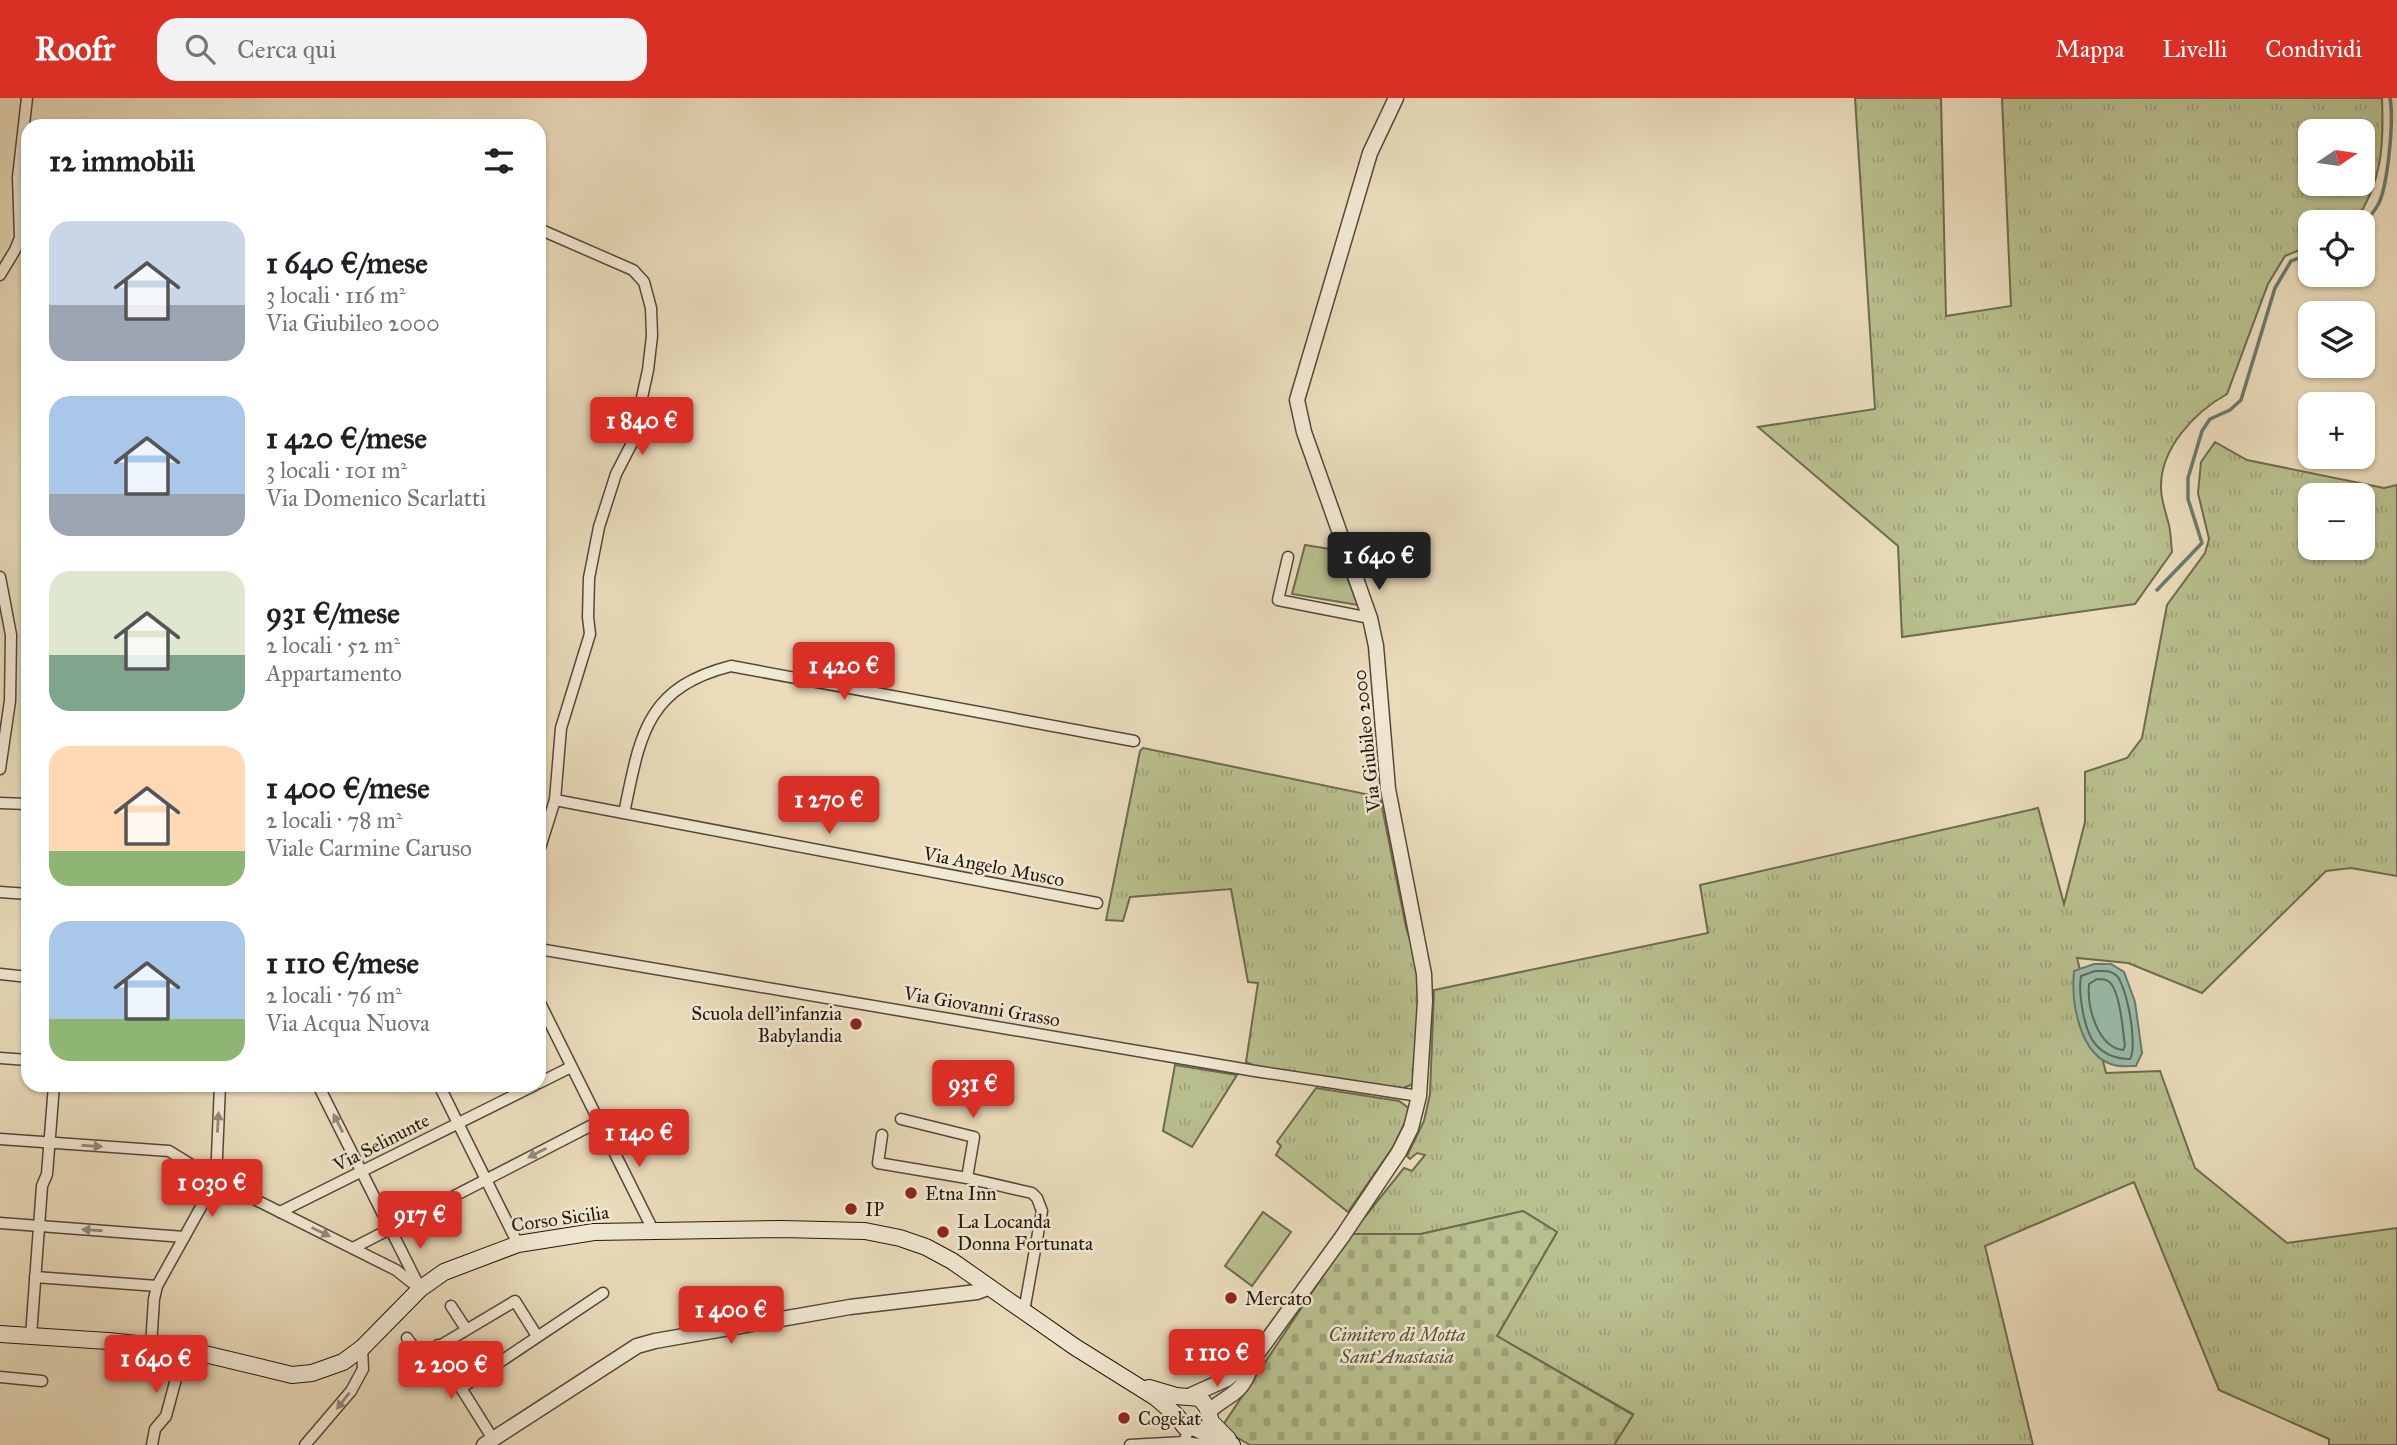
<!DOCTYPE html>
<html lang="it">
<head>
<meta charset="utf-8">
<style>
	body { margin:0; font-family:"IM FELL Great Primer",serif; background:#f2f2f2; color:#202124; height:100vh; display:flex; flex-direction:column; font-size:26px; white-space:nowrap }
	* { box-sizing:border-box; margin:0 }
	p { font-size:23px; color:#757577 }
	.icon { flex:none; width:38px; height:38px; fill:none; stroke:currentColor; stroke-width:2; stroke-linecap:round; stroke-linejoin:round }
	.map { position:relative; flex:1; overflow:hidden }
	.side { position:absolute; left:21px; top:21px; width:525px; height:973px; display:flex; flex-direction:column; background:#fff; border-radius:21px; box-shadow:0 2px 5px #0004 }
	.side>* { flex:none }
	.needle { width:46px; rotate:77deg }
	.tools { position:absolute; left:2298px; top:21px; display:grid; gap:14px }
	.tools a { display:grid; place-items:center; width:77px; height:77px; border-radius:14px; background:#fff; box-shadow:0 2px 5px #0004; font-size:35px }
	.price { position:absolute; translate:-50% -60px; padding:0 16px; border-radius:7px; background:#d93025; color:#fff; font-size:23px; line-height:46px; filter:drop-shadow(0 2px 4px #0008) }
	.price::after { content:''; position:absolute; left:50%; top:42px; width:21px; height:16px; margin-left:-10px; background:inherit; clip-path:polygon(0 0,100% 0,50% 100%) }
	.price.current { background:#222; color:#fff }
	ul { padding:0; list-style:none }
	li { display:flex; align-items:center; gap:21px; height:175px; padding:0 28px }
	li span { display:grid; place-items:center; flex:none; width:196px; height:140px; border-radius:21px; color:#555 }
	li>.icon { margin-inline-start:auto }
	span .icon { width:84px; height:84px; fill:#fffc; stroke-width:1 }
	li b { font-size:30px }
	h2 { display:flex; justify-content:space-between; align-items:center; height:84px; padding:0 28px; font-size:30px }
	header { display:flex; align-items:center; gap:42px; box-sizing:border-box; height:98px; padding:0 35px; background:#d93025; color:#fff }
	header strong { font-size:33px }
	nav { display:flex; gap:38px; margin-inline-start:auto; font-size:24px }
	.search { width:490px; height:63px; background:#f2f2f2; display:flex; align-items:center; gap:18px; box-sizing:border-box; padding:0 24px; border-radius:21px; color:#757577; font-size:26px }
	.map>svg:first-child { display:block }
	.grass { fill:url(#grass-tufts); stroke:#6d6c4e; stroke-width:2; fill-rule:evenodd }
	.cemetery { fill:url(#cemetery-stones); stroke:#6d6c4e; stroke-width:2 }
	.garden { fill:#b9c08f; stroke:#6d6c4e; stroke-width:2 }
	.water { fill:#99bdab; stroke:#697b6c; stroke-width:2 }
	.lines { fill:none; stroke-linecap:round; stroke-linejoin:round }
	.shore { stroke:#5d6a5c; stroke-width:2 }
	.stream { stroke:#697b6c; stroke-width:3.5 }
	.minor-casing { stroke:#544839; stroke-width:13 }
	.tertiary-casing { stroke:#544839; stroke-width:17 }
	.secondary-casing { stroke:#21170d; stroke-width:18 }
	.minor { stroke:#f2e9d3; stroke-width:10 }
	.tertiary { stroke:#f2e9d3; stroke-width:14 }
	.secondary { stroke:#f2e9d3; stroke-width:16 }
	.oneway { fill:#948a7a }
	.poi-dot { fill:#8f2418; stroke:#f2e9d3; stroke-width:2.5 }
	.labels { text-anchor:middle; stroke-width:5; stroke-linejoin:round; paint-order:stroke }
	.street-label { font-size:19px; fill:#21170d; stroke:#f2e9d3 }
	.poi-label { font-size:19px; fill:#21170d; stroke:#f2e9d3; text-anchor:start }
	.park-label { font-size:19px; font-style:italic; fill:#56523a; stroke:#f2e9d3 }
</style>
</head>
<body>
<header>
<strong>Roofr</strong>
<div class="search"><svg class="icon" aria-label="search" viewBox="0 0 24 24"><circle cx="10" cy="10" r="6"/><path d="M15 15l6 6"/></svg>Cerca qui</div>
<nav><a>Mappa</a><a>Livelli</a><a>Condividi</a></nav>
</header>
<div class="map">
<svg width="2397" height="1347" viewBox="0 0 2397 1347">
	<defs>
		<pattern id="grass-tufts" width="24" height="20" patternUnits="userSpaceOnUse" patternTransform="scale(1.75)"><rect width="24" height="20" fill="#b9c08f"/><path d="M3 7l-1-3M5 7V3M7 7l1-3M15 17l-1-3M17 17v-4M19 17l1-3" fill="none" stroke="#9fa47a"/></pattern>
		<pattern id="cemetery-stones" width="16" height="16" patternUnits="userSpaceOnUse" patternTransform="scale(1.75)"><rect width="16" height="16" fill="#b9c08f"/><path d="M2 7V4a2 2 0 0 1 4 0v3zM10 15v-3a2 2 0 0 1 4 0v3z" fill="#9fa47a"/></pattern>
	</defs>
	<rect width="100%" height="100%" fill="#ebddbc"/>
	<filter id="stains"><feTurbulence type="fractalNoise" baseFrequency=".00286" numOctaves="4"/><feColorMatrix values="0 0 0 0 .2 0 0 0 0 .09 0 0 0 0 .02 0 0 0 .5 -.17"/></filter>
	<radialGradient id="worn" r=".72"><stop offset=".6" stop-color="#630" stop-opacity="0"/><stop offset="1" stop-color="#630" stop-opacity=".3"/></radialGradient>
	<g class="grass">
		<path d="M1855,0h86l5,218 65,-10 -9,-208h380c2,48 0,84 -27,124h-45v24l-25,10 -17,28 -41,110c-32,18 -67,54 -66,94 0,12 5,25 8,37 2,9 2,18 3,27l-37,52 -233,33 -4,-91 -140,-119 117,-18zM2362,33v53h-52v-53z"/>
		<path d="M2215,344l32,18 137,28 13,-3v391l-46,-8 -25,3 -124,122 -74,-30 -51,-5 29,115 54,-2 35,97 92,75 110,-15v217h-68v-6l-110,-49 -85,-208 -149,64 48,199h-419l19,-31 -136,-78 60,-104 -34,-21 -102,23h-70l53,-66 8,3 13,-16 -8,-2 -7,6 -3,-3 17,-35 6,-27 4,-104 274,-57 -8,-48 338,-77 26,96 21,-82v-50l42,-14 15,-20 25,-133 38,-52 4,-14 -11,-46 3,-31zM2310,397h52v53h-52z"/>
		<polygon points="1143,650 1380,699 1406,829 1417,864 1420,894 1413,986 1401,991 1255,968 1246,964 1258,885 1248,884 1231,791 1130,799 1123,823 1106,822 1140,653"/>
		<polygon points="1175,967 1237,977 1192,1049 1163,1033"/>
		<polygon points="1316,990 1399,1003 1410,1011 1410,1014 1393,1049 1348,1114 1276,1057 1281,1048 1277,1044"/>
	</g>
	<polygon class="cemetery" points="1523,1113 1557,1134 1497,1238 1633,1317 1614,1347 1250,1347 1221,1330 1351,1136 1421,1136"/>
	<g class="garden">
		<polygon points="1305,447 1336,452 1358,507 1292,496"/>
		<polygon points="1263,1114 1291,1134 1252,1188 1225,1168"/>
	</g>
	<path class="water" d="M2094,866h17l13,8 11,30 7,51 -6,13c-7,0 -16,1 -22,-1 -35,-9 -43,-64 -40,-94z"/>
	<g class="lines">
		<g class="shore">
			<path d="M2095,873c7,0 15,-1 21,4 11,10 22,72 14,84 -13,0 -25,-4 -34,-14 -12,-13 -18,-52 -15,-69z"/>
			<path d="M2097,881c3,0 8,0 11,2 12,7 15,51 17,65l-2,4c-26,-3 -36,-44 -34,-66z"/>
		</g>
		<g class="stream">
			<path d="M2362,128c6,-7 13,-15 17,-23 9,-20 15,-83 11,-105"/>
			<polyline points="2157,492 2202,445 2188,401 2188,380 2202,333 2210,321 2230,312 2241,302 2275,190 2291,163 2310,156"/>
		</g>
		<defs>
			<g id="minor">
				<polyline points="539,131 633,172 644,184 651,210 652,238 648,272 632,345 616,376 599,429 589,480 588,519 590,536 561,630 555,702 539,753"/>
				<polyline points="0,177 15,152 20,140 18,79 27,0"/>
				<polyline points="1288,459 1278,502 1370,520"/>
				<polyline points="0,479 11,537 10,603 0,671"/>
				<polyline points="555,702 1097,805"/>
				<polyline points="0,705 28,706"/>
				<path d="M624,715c16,-75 20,-125 107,-147l403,75"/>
				<polyline points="0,794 28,796"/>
				<polyline points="539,851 1255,973 1419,998"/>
				<polyline points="0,876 28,879"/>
				<polyline points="539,903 653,1132"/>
				<polyline points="0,960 28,962"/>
				<polyline points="539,985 571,969"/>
				<polyline points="318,987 419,1188"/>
				<polyline points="439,987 518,1146"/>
				<polyline points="901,1021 974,1039 967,1080"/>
				<polyline points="882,1037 878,1065 967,1080 1032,1095 1037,1100 1042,1113 1024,1213"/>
				<polyline points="0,1041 169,1053 216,1082 396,1172 420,1191"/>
				<polyline points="280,1114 535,987"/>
				<polyline points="0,1125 184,1139"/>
				<polyline points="353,1150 598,1024"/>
				<polyline points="35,1179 157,1188"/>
				<polyline points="451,1208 466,1231"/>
				<polyline points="31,1238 42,1088 47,1076 54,987"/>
				<polyline points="407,1240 421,1259 515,1203 537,1238"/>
				<polyline points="438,1247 458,1281 461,1290 493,1341"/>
				<polyline points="151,1248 154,1201 157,1188 216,1082 220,987"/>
				<polyline points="0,1279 42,1283"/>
				<polyline points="461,1290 603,1195"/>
				<polyline points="1184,1344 1209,1347"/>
				<polyline points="152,1347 155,1331 166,1318 184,1251"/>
				<polyline points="305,1347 351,1293 363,1271 362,1250"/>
				<polyline points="1130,1347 1184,1344 1189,1330"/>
			</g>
			<g id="tertiary">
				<polyline points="1189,1298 1227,1281 1254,1260"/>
				<path d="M1208,1315c8,-10 18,-13 27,-21 11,-8 15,-23 20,-35l87,-120 57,-85 12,-24 8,-32 6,-95 -1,-27 -36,-185 -12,-143 -6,-28 -66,-186 -7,-32 73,-247 26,-55"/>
				<polyline points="484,1347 637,1248 655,1243 850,1209 977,1194 990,1189"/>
			</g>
			<g id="secondary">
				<polyline points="0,1236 108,1243 184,1251 292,1277 312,1275 343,1264 362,1250 420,1191 444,1174 518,1146 594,1134 782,1131 865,1133 900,1140 926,1149 952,1163 1075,1249 1155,1299 1176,1317 1185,1329 1195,1330 1232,1347"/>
				<polyline points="1149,1290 1176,1298 1200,1300 1207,1309 1211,1324 1228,1341"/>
			</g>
		</defs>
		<use href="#minor" class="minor-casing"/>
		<use href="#tertiary" class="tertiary-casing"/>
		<use href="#secondary" class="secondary-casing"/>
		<use href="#minor" class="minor"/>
		<use href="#tertiary" class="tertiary"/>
		<use href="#secondary" class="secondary"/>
	</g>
	<defs><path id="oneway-solid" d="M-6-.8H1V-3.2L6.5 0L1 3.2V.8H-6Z" transform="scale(1.75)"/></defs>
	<g class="oneway">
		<use href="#oneway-solid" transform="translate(218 1024) rotate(-87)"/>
		<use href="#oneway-solid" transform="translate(338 1025) rotate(-117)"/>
		<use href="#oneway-solid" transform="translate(92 1048) rotate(4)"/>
		<use href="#oneway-solid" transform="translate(537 1055) rotate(153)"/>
		<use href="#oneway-solid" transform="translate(92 1132) rotate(-176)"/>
		<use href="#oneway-solid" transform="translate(321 1134) rotate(26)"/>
		<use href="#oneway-solid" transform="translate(343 1303) rotate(128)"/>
	</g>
	<g class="poi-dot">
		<circle cx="856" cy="926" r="7"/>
		<circle cx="911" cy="1095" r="7"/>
		<circle cx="851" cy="1111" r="7"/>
		<circle cx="943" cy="1134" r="7"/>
		<circle cx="1231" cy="1200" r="7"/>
		<circle cx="1124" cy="1320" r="7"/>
	</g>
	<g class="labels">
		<g class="street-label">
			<text transform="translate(1366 643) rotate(-96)" y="7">Via Giubileo 2000</text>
			<text transform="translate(994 768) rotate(11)" y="7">Via Angelo Musco</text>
			<text transform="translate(982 908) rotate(10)" y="7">Via Giovanni Grasso</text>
			<text transform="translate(381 1044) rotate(-27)" y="7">Via Selinunte</text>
			<text transform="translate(560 1120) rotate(-8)" y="7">Corso Sicilia</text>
		</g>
		<g class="poi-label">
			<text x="842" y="922" text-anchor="end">Scuola dell'infanzia<tspan x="842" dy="22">Babylandia</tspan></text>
			<text x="925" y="1102">Etna Inn</text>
			<text x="865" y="1118">IP</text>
			<text x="957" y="1130">La Locanda<tspan x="957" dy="22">Donna Fortunata</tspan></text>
			<text x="1245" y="1207">Mercato</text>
			<text x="1138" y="1327">Cogekat</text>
		</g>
		<g class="park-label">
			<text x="1397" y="1243">Cimitero di Motta<tspan x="1397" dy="22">Sant'Anastasia</tspan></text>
		</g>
	</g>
	<rect width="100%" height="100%" filter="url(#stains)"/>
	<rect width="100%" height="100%" fill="url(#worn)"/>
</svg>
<div class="tools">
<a><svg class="needle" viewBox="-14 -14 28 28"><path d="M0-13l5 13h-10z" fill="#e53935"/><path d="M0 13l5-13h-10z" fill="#757577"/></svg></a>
<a><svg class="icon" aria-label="locate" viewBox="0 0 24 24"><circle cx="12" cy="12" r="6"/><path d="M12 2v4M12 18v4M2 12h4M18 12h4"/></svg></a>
<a><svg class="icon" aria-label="layers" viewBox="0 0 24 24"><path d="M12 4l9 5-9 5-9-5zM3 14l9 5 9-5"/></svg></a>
<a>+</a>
<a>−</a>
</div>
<b class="price" style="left:642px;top:359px">1 840 €</b>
<b class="price current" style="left:1379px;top:494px">1 640 €</b>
<b class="price" style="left:844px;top:604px">1 420 €</b>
<b class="price" style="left:829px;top:738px">1 270 €</b>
<b class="price" style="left:973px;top:1022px">931 €</b>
<b class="price" style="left:639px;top:1071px">1 140 €</b>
<b class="price" style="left:212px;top:1121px">1 030 €</b>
<b class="price" style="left:420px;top:1153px">917 €</b>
<b class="price" style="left:731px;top:1248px">1 400 €</b>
<b class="price" style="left:1217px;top:1291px">1 110 €</b>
<b class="price" style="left:156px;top:1297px">1 640 €</b>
<b class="price" style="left:451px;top:1303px">2 200 €</b>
<section class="side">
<h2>12 immobili<svg class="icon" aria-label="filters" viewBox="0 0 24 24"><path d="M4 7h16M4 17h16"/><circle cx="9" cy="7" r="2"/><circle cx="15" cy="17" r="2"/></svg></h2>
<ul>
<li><span style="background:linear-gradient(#c9d6e8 60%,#9aa5b1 0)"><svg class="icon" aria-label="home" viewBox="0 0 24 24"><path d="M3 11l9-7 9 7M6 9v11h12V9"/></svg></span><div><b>1 640 €/mese</b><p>3 locali · 116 m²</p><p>Via Giubileo 2000</p></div></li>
<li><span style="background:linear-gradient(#a9c7e8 70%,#9aa5b1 0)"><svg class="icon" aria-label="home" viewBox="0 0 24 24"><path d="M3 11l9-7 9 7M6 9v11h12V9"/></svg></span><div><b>1 420 €/mese</b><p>3 locali · 101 m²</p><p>Via Domenico Scarlatti</p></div></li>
<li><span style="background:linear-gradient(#dfe7d0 60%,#7fa58c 0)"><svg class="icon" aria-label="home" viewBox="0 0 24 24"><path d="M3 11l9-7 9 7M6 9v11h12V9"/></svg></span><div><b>931 €/mese</b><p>2 locali · 52 m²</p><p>Appartamento</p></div></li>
<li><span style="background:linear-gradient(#ffd9b3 75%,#8fb573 0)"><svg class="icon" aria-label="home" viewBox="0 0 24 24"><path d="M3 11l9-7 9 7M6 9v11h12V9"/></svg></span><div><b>1 400 €/mese</b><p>2 locali · 78 m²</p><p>Viale Carmine Caruso</p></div></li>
<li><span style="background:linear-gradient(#a9c7e8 70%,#8fb573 0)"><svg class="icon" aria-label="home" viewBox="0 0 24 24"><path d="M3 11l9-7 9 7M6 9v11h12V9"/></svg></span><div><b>1 110 €/mese</b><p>2 locali · 76 m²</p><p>Via Acqua Nuova</p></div></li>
</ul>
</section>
</div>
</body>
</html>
